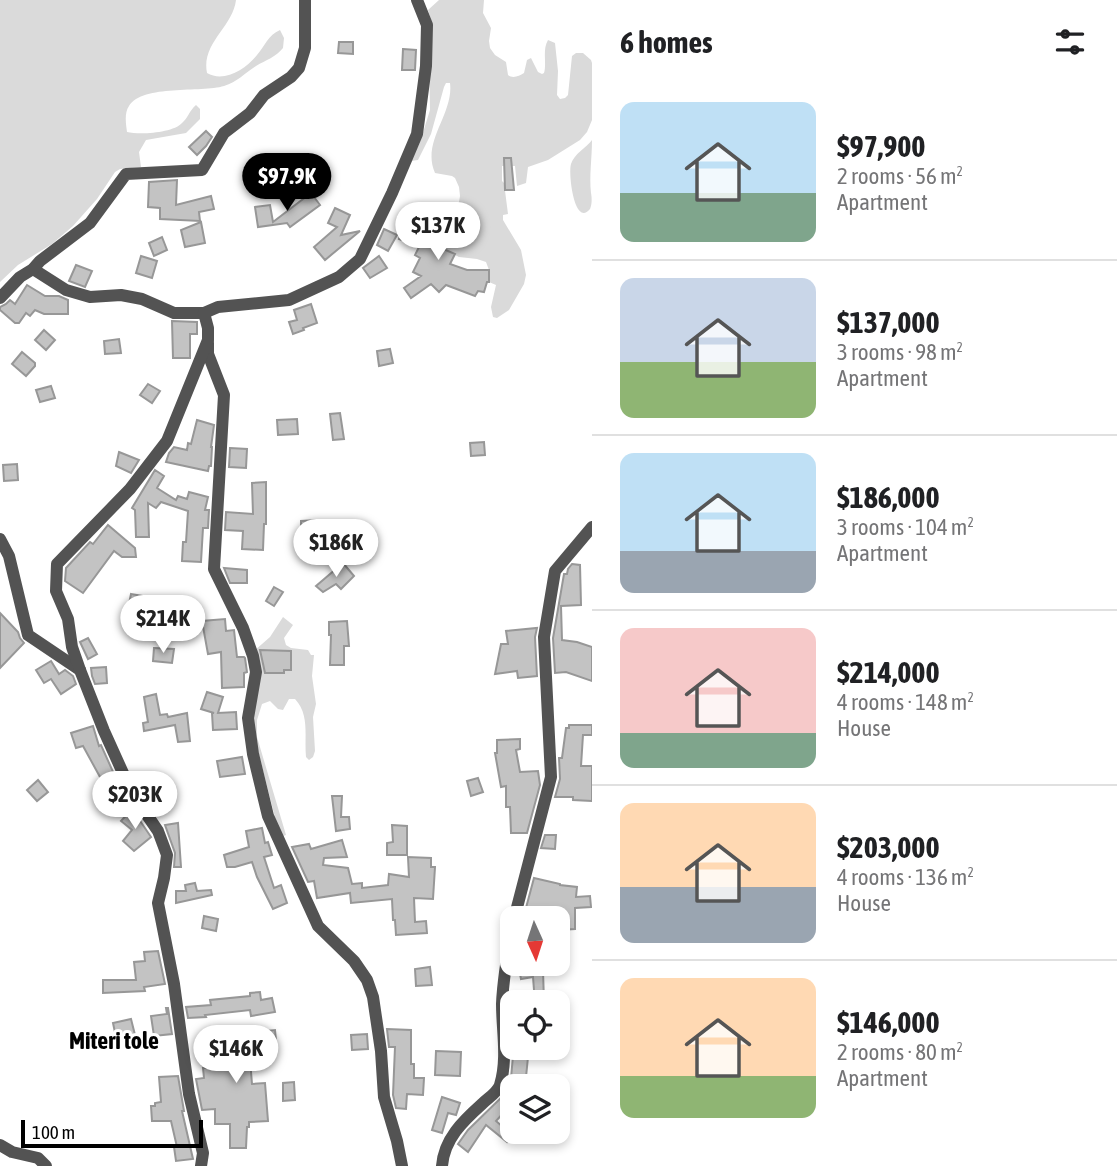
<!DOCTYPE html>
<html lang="en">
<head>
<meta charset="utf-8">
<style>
	body { margin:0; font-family:"Asap Condensed",sans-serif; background:#f6f6f6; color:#202124; height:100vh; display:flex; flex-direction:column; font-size:26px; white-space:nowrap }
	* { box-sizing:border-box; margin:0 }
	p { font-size:23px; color:#757577 }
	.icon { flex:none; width:38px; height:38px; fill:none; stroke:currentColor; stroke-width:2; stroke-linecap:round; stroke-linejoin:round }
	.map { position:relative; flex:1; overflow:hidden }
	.panel { display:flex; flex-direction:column; background:#fff; width:525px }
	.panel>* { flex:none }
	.needle { width:46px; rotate:177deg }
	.buttons { position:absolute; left:500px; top:906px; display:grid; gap:14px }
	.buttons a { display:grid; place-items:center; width:70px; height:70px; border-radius:14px; background:#fff; box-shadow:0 4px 10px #0003; font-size:35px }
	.scale { position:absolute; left:21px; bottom:18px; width:182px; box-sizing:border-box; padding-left:7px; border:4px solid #000; border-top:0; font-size:19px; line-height:24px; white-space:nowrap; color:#000; -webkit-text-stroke:5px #fff; paint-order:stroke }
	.price { position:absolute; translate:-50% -60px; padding:0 16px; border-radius:24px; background:#fff; color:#222; font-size:23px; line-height:46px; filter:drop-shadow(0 2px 4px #0008) }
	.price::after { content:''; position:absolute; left:50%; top:42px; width:21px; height:16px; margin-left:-10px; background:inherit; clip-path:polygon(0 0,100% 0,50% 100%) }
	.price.selected { background:#000; color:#fff }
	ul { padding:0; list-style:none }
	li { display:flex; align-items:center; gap:21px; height:175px; padding:0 28px }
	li+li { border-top:2px solid #e0e0e0 }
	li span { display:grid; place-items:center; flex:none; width:196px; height:140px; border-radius:14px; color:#555 }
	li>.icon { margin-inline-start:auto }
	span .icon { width:84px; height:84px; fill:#fffc; stroke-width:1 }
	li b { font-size:30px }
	h2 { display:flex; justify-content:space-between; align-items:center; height:84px; padding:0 28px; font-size:30px }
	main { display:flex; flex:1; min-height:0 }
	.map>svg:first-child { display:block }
	.green { fill:#dadada }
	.building { fill:#c3c3c3; stroke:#979797; stroke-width:2 }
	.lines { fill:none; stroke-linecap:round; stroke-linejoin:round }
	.minor { stroke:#535353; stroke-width:12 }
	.labels { text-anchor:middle; stroke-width:6; stroke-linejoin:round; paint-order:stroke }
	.quarter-label { font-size:24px; font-weight:bold; fill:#000; stroke:#fff }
</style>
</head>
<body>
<main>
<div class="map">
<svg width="592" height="1166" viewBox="0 0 592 1166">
	<rect width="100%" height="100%" fill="#fff"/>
	<g class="green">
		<path d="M0,0h236c-3,27 -35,43 -29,73 17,10 39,-4 50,-18 8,-9 11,-20 23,-25l4,8 -1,10c-7,9 -17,12 -27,18 -11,7 -19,16 -32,20 -23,7 -81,-2 -95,20 -5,7 -3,18 -2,26 13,3 46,1 55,-9 6,-5 7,-12 14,-18l4,4v10l-14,14 -40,7 -7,12 2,15 -21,2 -5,3 -18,27 -24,27 -21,18 -34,21 -18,17z"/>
		<path d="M439,0h45l-1,13 8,15 -2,13 1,7 5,7 11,7 2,13c5,4 11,1 16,-2l3,-13 4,-2 7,14 4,2 2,-1c3,-10 -2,-23 4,-33l7,3 3,28 -1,24 3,4 5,-1 3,-3 4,-39 4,-3h7l8,7 1,3v57l-5,12 -7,8 -32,20 -20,7 -2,16 -9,3 -2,-20h-13v15l2,2 4,31 -5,1v5l18,30 5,25 -2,9 -15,26 -12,8 -4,-1 -2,-10 5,-22 -7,-3v-12l-3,-8 -9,-3 -18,-2 -21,-11 6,-12 11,-9 5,-29 -1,-9 -4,-9 -3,-2 -17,-3c-14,-31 19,-59 15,-90h-4l-2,4 -13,47 -13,26 -7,1 9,-19 10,-32 -1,-52 3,-35 -4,-13z"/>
		<path d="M592,140c0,18 -3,36 -1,53 1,5 1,12 -1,16 -16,19 -22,-37 -19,-45 3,-10 15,-16 21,-24z"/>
		<path d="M283,617l10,8 -9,13 2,7 5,3 17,2 3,5h3l-2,21 4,28 -3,13 2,34 -2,6 -4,3 -3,-3c-2,-21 4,-42 -11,-58h-6l-6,11 -5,-1 -8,-8 -8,3 -5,16v17l29,98 -6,2 -27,-106 1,-80 16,-14z"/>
	</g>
	<g class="building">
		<polygon points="339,42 353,42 353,54 338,53"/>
		<polygon points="403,49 416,50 415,70 402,70"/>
		<polygon points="206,131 212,137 206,146 197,155 189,147"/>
		<polygon points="504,158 511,158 514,190 505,190"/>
		<polygon points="302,176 314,183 318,182 318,192 304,192 296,188"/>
		<polygon points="177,180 176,205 211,196 214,209 199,212 200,221 160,219 160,208 148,207 149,182"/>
		<polygon points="311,193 320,205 290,227 287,223 258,227 255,207 270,205 273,222"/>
		<polygon points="335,208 350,215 341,235 360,231 325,260 314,247 337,227 328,223"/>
		<polygon points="410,212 443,230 434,245 455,254 450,264 467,270 489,270 489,282 487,282 484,292 478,291 475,296 446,285 439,292 431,284 411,298 404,288 421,276 413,272 420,258 415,255 419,247 399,239"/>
		<polygon points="201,222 205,243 185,247 181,230"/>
		<polygon points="384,229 397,235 388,251 377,245"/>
		<polygon points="162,237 167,250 154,256 149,243"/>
		<polygon points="141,256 157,261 152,278 136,273"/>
		<polygon points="379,256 387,268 370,278 363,268"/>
		<polygon points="76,265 92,271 85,287 69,281"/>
		<polygon points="27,285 45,296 59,296 68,300 68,314 44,314 35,310 30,316 26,313 19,323 15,323 0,310 0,307 6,304 10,300 15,304"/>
		<polygon points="311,304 317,323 303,328 304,330 293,334 289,322 297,320 294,310"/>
		<polygon points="172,321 197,322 197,334 190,334 190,358 173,358"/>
		<polygon points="44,330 55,340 46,350 35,340"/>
		<polygon points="119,339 121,353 105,354 104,341"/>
		<polygon points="390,349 393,363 379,366 377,351"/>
		<polygon points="22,352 35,363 35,366 26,376 12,364"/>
		<polygon points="148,384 160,391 152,403 140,395"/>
		<polygon points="51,386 55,398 40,402 36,390"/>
		<polygon points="340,413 344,439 333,440 330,414"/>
		<polygon points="297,419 298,434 278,435 277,420"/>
		<polygon points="197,420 214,425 211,447 212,447 211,466 209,466 208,471 166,462 169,453 174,447 187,450 188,443 191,444"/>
		<polygon points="484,442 485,455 471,456 470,443"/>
		<polygon points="230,448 247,449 246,468 229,467"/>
		<polygon points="119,452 139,460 131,473 116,466"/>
		<polygon points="17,464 18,480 4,481 3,465"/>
		<polygon points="155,470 164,476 157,488 176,500 178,496 187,499 189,492 208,497 205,510 209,510 208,528 203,528 201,562 182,561 183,542 186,542 188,511 161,502 156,508 148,503 149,537 136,537 135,510 132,508"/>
		<polygon points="266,482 266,524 264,524 263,550 242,549 243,531 225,530 226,512 253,514 252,483"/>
		<polygon points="317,520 317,536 301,536 301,521"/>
		<polygon points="108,525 135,548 136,557 122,557 114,551 83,593 65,581 66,568 90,542 93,544"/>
		<polygon points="343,563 354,576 341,589 336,584 323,592 316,586"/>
		<polygon points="572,564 580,565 581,605 561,606 562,640 577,642 592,647 592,681 566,672 555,673 553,638 564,574 567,574 568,569"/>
		<polygon points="224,568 247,570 247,583 230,583"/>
		<polygon points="274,587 283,592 274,606 266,601"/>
		<polygon points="131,594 155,598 154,608 129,604"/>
		<polygon points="0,613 18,632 20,638 24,643 0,668"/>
		<polygon points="225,619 226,631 234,630 237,657 244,657 245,658 247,672 244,673 244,687 222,688 221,652 208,654 202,621"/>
		<polygon points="347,621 349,646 344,646 344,665 330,665 331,635 329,635 329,622"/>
		<polygon points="537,628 535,637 537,676 518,678 517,671 495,674 501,644 508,644 506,631"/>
		<polygon points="88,638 97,654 88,659 80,642"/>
		<polygon points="154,648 174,649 172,663 153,661"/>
		<polygon points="260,650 291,651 291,670 284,670 284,673 265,673"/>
		<polygon points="51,661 59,674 65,670 73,676 76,684 61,694 51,679 44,683 36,670"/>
		<polygon points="106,667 107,683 95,684 92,676 91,668"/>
		<polygon points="207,692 223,697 218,713 236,712 237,729 213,730 212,713 214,713 201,709"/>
		<polygon points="156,694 160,715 167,714 168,717 187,713 190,741 178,742 175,725 144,731 143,723 148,722 144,697"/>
		<polygon points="569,725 592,725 592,735 583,735 581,766 592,766 592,801 573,800 573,797 555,797 560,779 559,758 562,758 566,728 569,728"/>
		<polygon points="93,726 99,746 101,745 118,783 103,787 100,777 83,746 76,748 71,733"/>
		<polygon points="520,739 520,749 516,750 520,772 538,771 540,785 527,833 511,833 510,807 506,807 506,786 501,787 495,753 497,753 497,740"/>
		<polygon points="242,757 245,774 220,777 217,761"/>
		<polygon points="478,778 483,792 471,796 467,781"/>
		<polygon points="38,780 48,792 37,801 27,790"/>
		<polygon points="332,796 342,796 341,817 349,817 350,829 336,831"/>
		<polygon points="132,809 151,837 134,851 123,841 132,830 121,821"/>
		<polygon points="178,823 181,867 174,867 175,853 165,825"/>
		<polygon points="392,825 407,826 407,855 387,855 387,843 393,842"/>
		<polygon points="262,828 265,843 268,842 272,855 264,857 274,888 281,885 287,903 273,909 257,877 252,862 235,867 227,867 224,855 249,847 246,831"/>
		<polygon points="545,835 556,835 555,849 541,848"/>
		<polygon points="342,840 347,857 324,858 323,865 348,868 352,884 362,883 362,888 388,885 389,874 409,877 408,857 431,858 431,867 435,867 433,899 414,898 415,922 426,921 427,933 396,935 395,920 393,920 392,899 351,903 350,893 317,898 314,881 308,882 292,847 309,844 311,849"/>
		<polygon points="534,878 560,884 560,885 577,887 576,897 590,896 591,907 575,908 575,929 559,930 558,919 523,919"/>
		<polygon points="195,883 197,891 211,890 212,895 176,903 176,891 186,891 185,885"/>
		<polygon points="204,916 218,919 216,931 202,928"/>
		<polygon points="158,951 165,984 144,987 145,991 103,993 103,980 136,980 134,962 145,961 144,952"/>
		<polygon points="518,964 536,964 537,971 543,970 544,1003 535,1003 533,977 521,979"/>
		<polygon points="430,967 432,985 416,986 415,969"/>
		<polygon points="260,992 261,1000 272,998 275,1012 251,1016 250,1010 205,1015 206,1017 188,1018 186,1007 211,1005 210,1000 250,996 250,993"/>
		<polygon points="166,1008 168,1008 172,1034 154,1036 151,1016 167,1014"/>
		<polygon points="131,1019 136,1039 117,1042 113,1023"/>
		<polygon points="387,1029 411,1030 411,1064 414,1064 414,1078 424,1078 423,1095 407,1094 406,1109 396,1108 393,1095 395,1047 389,1047"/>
		<polygon points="275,1030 276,1040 265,1041 267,1056 250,1059 252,1084 265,1083 268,1121 249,1122 249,1127 247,1127 246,1148 230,1148 230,1124 215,1124 215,1109 202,1110 196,1079 204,1078 203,1068 216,1068 215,1054 223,1054 222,1038 238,1037 238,1034"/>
		<polygon points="367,1034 368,1049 352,1050 351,1035"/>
		<polygon points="436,1051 461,1052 460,1076 435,1075"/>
		<polygon points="513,1056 528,1057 526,1077 521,1087 513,1087 513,1096 507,1109 496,1121 512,1135 507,1142 486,1125 468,1152 458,1144 468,1130 506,1093 511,1078"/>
		<polygon points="178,1076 184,1111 182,1111 193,1159 176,1161 174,1147 177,1147 171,1121 152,1121 151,1106 155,1106 155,1103 161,1102 159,1077"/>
		<polygon points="294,1082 295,1100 283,1101 283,1083"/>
		<polygon points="442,1097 460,1103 456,1115 448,1113 442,1133 432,1130"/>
	</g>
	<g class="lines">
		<g class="minor">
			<polyline points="33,269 66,290 90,297 121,295 142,299 174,313 204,313"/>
			<polyline points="0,298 20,277 33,269 40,261 90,223 126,174 202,170 224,133 250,113 264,95 291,77 299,68 305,48 305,0"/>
			<polyline points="208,343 208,354 224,395 214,569 243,628 253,656 256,672 248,718 253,754 268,816 318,926 354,961 367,980 373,997 381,1051 384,1097 397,1141 402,1166"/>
			<polyline points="0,539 9,556 28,635 80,670"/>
			<polyline points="514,919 551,777 544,637 555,571 592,527"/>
			<polyline points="0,1145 12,1152 38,1158 46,1166"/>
			<polyline points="201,1166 203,1153 189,1094 174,984 158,903 164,878 167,855 158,831 132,793 104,731 80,670 72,647 68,619 56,591 57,564 130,489 167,441 208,340 208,328 204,313 218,307 289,300 339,277 360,259 392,193 417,134 426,66 427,25 417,0"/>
			<path d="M442,1166c2,-27 21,-45 40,-62 6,-6 15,-11 18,-19 8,-27 2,-54 2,-81 1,-27 6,-54 11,-81"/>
		</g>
	</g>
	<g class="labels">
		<g class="quarter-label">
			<text x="114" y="1049">Miteri tole</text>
		</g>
	</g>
</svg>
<div class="buttons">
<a><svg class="needle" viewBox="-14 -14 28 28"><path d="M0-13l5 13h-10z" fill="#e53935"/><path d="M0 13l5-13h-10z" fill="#757577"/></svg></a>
<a><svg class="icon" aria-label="locate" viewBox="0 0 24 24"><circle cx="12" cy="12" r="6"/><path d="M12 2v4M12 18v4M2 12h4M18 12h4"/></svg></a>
<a><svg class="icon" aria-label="layers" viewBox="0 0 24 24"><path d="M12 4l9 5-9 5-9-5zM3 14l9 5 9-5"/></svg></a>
</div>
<div class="scale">100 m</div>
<b class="price selected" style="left:287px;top:213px">$97.9K</b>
<b class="price" style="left:438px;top:262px">$137K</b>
<b class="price" style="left:336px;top:579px">$186K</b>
<b class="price" style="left:163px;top:655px">$214K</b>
<b class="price" style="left:135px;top:831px">$203K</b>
<b class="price" style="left:236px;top:1085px">$146K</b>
</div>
<section class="panel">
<h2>6 homes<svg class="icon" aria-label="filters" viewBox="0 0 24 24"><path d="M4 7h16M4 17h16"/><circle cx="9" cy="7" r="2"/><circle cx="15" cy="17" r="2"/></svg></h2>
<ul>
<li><span style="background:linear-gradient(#bfe0f5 65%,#7fa58c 0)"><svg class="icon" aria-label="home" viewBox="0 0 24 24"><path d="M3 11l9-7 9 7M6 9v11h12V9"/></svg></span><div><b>$97,900</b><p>2 rooms · 56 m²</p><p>Apartment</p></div></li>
<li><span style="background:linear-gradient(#c9d6e8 60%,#8fb573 0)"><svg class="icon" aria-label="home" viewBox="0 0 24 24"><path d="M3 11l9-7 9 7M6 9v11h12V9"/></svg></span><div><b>$137,000</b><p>3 rooms · 98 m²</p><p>Apartment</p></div></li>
<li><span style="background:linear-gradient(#bfe0f5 70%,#9aa5b1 0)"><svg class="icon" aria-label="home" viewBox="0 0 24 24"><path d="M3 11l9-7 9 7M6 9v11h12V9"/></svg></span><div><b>$186,000</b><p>3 rooms · 104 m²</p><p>Apartment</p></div></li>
<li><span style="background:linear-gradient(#f6c9c9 75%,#7fa58c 0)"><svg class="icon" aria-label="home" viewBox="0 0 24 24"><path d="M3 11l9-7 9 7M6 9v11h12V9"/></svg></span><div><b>$214,000</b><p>4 rooms · 148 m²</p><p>House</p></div></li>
<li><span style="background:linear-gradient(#ffd9b3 60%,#9aa5b1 0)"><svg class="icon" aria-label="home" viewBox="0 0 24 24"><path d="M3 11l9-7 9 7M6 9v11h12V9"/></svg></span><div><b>$203,000</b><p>4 rooms · 136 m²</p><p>House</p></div></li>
<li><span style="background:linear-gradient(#ffd9b3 70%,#8fb573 0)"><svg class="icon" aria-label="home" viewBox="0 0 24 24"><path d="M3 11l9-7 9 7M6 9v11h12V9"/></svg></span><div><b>$146,000</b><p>2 rooms · 80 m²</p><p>Apartment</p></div></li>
</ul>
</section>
</main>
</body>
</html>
